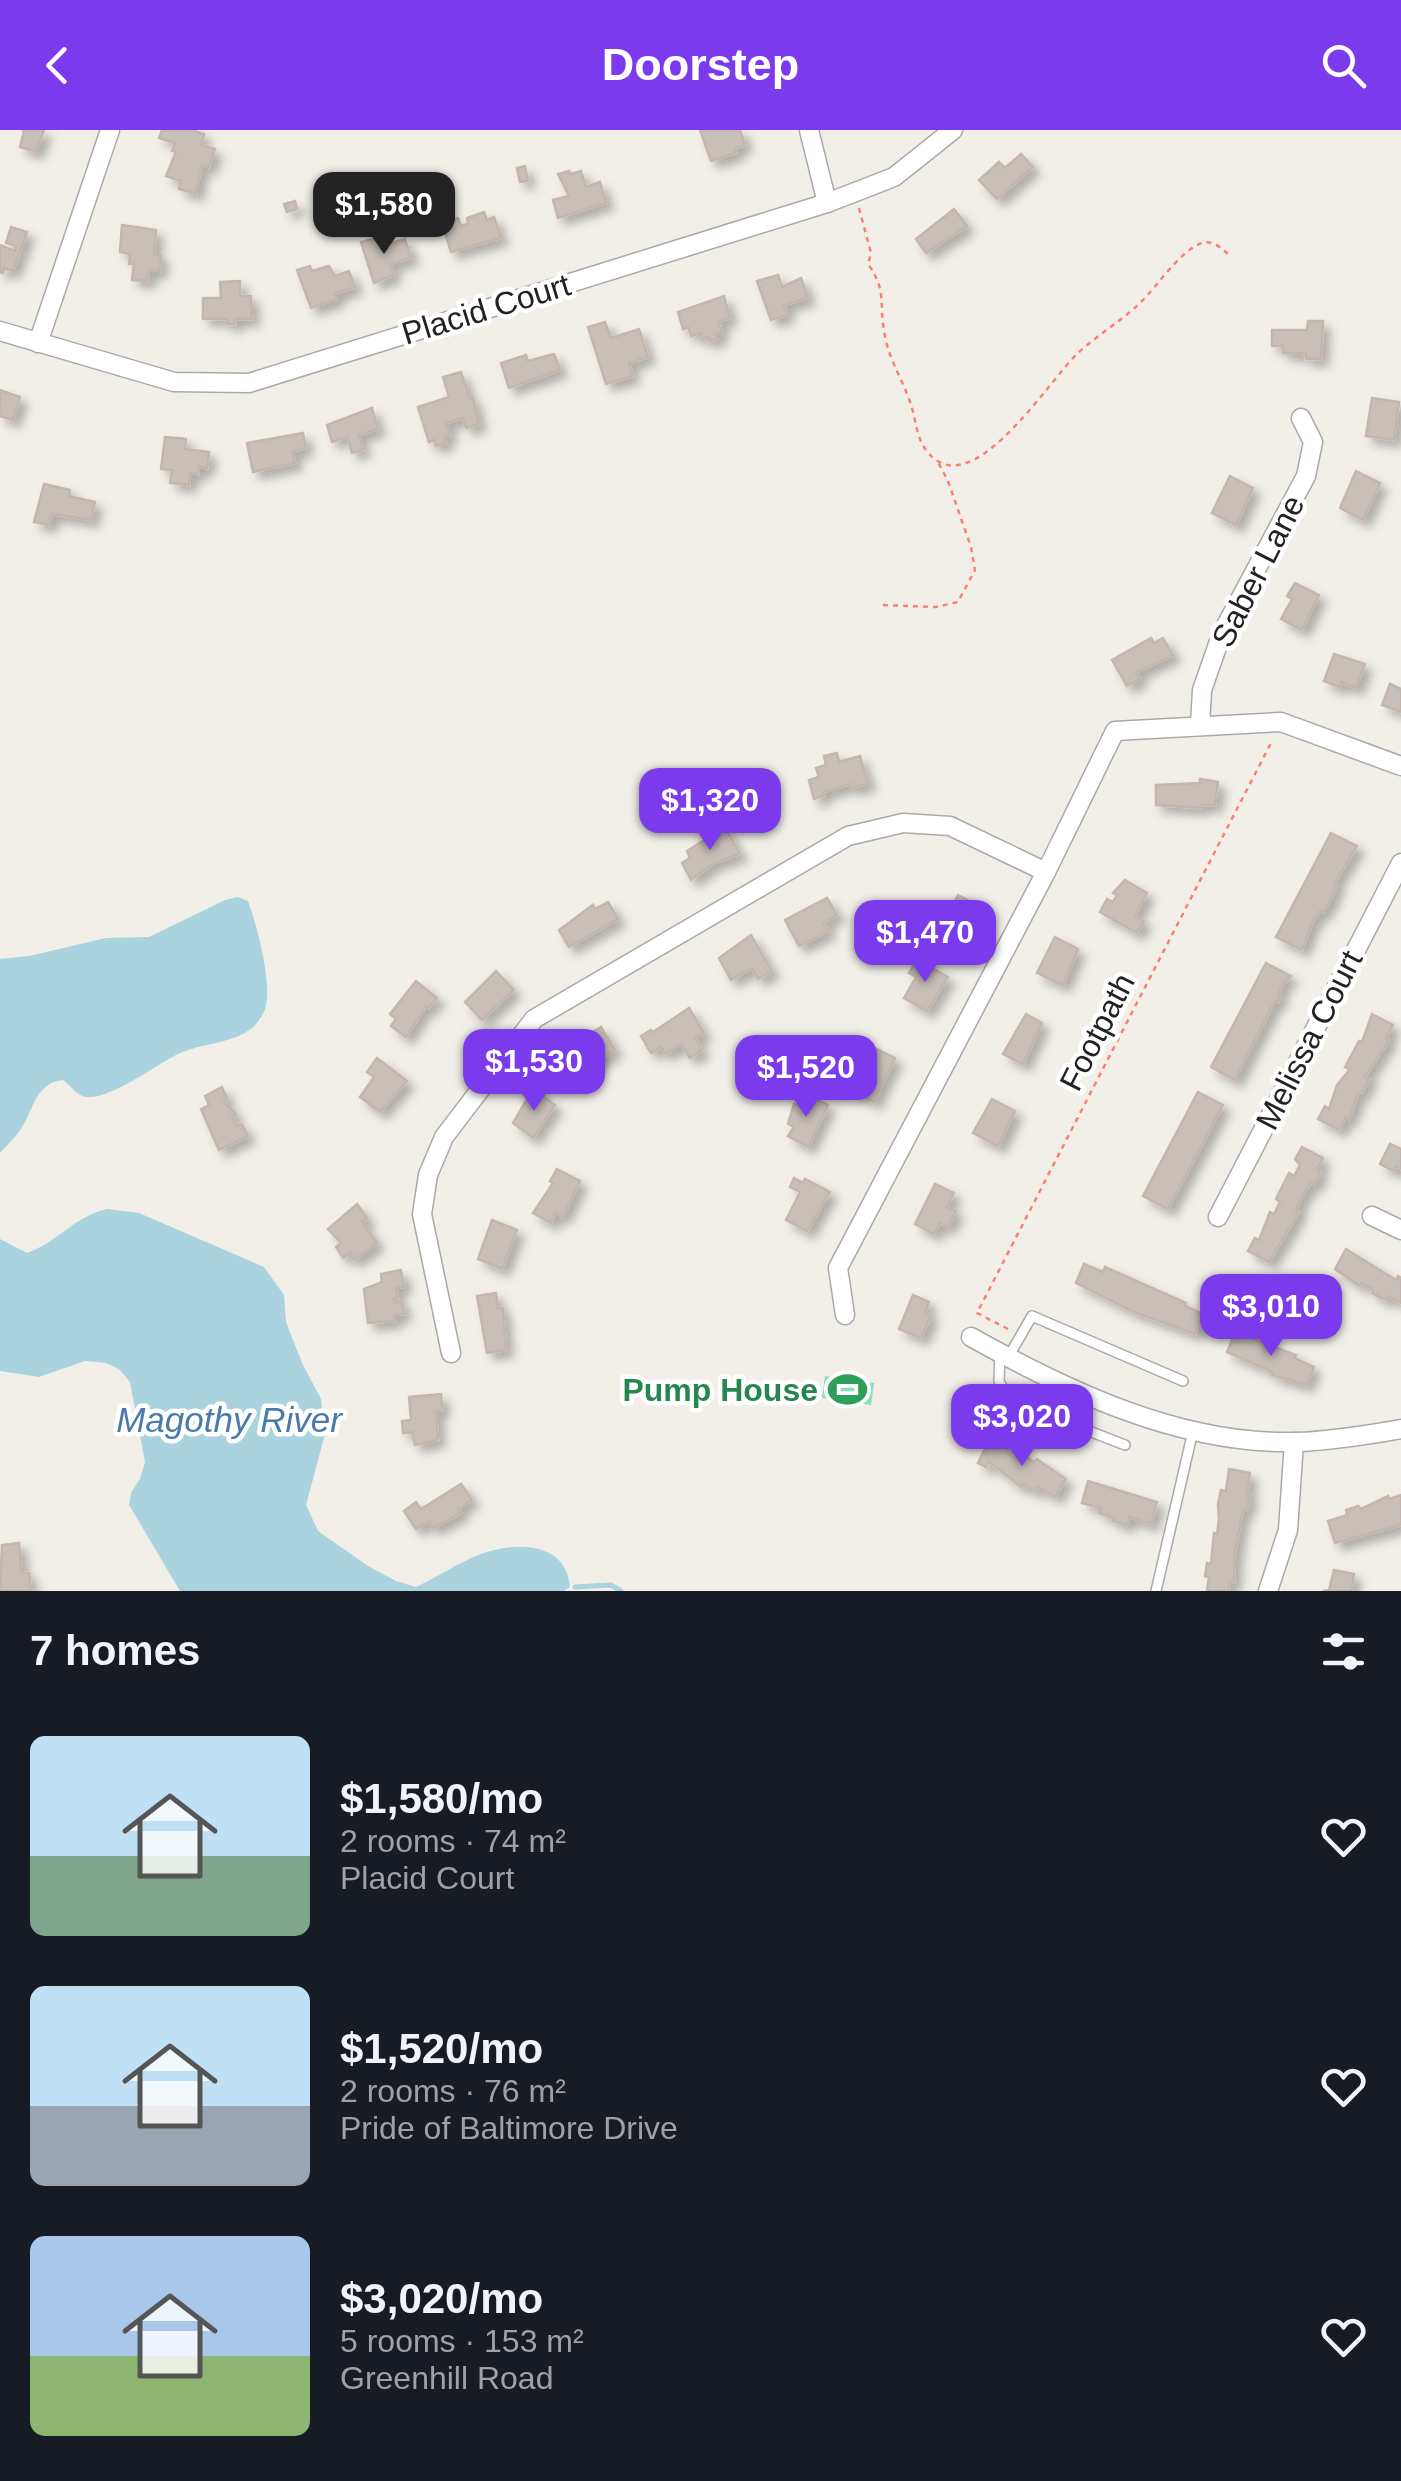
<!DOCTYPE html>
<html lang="en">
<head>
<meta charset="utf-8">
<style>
	body { margin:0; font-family:Arial,sans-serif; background:#242831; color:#f1f3f6; height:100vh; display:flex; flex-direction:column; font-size:38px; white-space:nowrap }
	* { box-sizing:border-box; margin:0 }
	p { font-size:32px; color:#9ea1a6 }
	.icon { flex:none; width:55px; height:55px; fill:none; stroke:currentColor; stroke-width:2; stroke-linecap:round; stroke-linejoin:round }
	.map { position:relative; height:1461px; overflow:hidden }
	.drawer { display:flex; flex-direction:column; background:#171b24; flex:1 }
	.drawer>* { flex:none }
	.price { position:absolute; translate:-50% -85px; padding:0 22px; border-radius:20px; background:#7c3aed; color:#fff; font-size:32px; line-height:65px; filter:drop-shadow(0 2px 5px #0008) }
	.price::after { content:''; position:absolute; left:50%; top:60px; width:30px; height:22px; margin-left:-15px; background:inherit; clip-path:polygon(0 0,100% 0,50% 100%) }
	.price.current { background:#222; color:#fff }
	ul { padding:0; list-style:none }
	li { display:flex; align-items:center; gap:30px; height:250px; padding:0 30px }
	li span { display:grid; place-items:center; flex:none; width:280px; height:200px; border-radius:15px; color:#555 }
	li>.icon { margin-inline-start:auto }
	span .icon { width:120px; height:120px; fill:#fffc; stroke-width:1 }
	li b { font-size:42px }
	h2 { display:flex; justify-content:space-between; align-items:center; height:120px; padding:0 30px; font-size:42px }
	header { display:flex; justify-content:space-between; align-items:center; height:130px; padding:0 30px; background:#7c3aed; color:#fff; font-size:45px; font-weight:800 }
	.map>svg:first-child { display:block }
	.pitch { fill:#88e0be }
	.water { fill:#aad3df }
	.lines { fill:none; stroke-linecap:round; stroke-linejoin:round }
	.stream { stroke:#aad3df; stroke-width:5 }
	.building { fill:#c7bfb8; stroke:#c4b6ab; stroke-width:2.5; filter:url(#shadow) }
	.service-casing { stroke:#a9a9a9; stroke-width:12 }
	.minor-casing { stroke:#a9a9a9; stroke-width:21 }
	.path { stroke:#fa8072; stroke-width:2.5; stroke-dasharray:5 5; stroke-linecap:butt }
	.service { stroke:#fff; stroke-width:9 }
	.minor { stroke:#fff; stroke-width:18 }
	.labels { text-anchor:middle; stroke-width:9; stroke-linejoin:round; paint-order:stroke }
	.street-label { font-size:32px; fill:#222; stroke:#fff }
	.leisure-label { font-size:32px; font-weight:bold; fill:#27864d; stroke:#fff; text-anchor:end }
	.water-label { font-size:35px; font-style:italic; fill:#4a7aab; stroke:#fff }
</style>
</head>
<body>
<header><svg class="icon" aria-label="back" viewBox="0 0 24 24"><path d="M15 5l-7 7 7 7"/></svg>Doorstep<svg class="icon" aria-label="search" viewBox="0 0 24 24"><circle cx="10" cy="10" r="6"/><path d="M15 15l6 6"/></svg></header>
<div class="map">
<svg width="1401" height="1461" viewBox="0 0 1401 1461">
	<defs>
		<filter id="shadow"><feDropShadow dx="7" dy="7" stdDeviation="5" flood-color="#0004"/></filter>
	</defs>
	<rect width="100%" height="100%" fill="#f2efe9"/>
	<polygon class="pitch" points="825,1246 874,1253 871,1275 822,1268"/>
	<g class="water">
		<path d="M238,767l10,4c9,24 25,84 17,108 -2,6 -8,15 -13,19 -20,16 -51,15 -74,26 -23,11 -66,45 -91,43 -11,-1 -15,-11 -24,-17 -27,3 -29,28 -41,47 -6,10 -15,18 -22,26v-194l29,-3 77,-18 43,-1 76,-37z"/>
		<path d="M107,1079l32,4 125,54 20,28 2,27 16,41 19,36 4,35 -19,71 12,26 50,35 28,15 20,6c22,-10 43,-25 65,-33 35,-13 86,-12 89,33l-6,4h-384l-51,-86 2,-12 9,-14 5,-17 -15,-80 -11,-13 -13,-6 -21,-2 -46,16 -39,-6v-132l27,14c31,-11 48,-37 80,-44z"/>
	</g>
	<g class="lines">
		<polyline class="stream" points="575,1457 611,1455 621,1461"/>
	</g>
	<g class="building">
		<polygon points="22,0 44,0 36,22 20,17 24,1"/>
		<polygon points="162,0 192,0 204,4 201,15 215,19 209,37 202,34 196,64 179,59 181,51 166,46 176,22 172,21 175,13 159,8"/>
		<polygon points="700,0 740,0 745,15 735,18 736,23 711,31"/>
		<polygon points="1021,24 1033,37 997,69 979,50 999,32 1005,38"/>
		<polygon points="525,36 528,51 520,52 517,38"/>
		<polygon points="569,41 570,44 581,41 586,57 600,52 606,73 558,88 553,70 569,66 558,44"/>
		<polygon points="295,71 297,79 287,82 284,74"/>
		<polygon points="954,79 967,96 926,123 916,109"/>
		<polygon points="484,82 487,90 494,87 501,108 451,122 442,93 458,88 461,96 468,94 467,88"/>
		<polygon points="122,95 156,100 154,124 161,125 160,141 149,140 148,151 132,150 134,134 129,134 130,124 120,122"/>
		<polygon points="11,97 27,102 13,141 4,138 3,143 0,142 0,115 15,121 16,116 6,113"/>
		<polygon points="379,107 382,116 405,109 411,128 390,134 394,145 374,153 361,112"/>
		<polygon points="310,136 312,141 329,136 335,146 349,141 355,157 335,164 337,169 311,178 297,140"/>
		<polygon points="778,145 782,157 801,148 808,168 784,175 787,185 771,190 757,151"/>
		<polygon points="240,151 240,166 251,166 252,189 235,189 235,194 227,194 227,189 203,189 203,168 221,168 220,152"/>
		<polygon points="724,166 730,188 719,191 722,203 716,204 717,209 710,211 708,207 702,209 701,203 691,206 688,197 683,199 678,182"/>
		<polygon points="1308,191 1323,191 1321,229 1306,229 1306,224 1283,223 1283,216 1272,216 1272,200 1307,200"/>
		<polygon points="605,192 611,208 639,199 648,227 629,233 633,246 606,254 588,197"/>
		<polygon points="554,224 560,240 509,258 501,233 526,225 528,231"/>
		<polygon points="461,242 470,269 473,268 479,294 466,298 463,288 446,293 450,305 444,307 446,313 436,316 434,310 429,312 418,277 449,267 443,247"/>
		<polygon points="0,260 20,267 13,290 0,286"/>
		<polygon points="1372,268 1399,272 1394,310 1366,306"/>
		<polygon points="372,278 378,299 359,305 363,320 352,323 347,307 332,312 327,295"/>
		<polygon points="303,303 306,318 293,321 295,333 253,342 247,313"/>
		<polygon points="165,307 186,309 185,319 209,322 207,338 199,337 198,344 190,343 189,355 170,353 172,340 161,339"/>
		<polygon points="1356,341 1380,353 1363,390 1340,378"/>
		<polygon points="1230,346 1253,358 1236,395 1212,383"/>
		<polygon points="44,354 70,360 69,366 95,372 91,390 52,384 50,395 34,392"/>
		<polygon points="1295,453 1319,465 1302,500 1281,489 1292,469 1287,466"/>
		<polygon points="1151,508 1154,513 1163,508 1173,525 1136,543 1140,549 1127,556 1112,530"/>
		<polygon points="1334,524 1365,534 1356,558 1341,552 1339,557 1324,551"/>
		<polygon points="1390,554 1401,559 1401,582 1382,575"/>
		<polygon points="837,623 839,632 860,626 868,654 852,658 851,654 823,662 824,666 814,669 809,650 819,647 816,638 826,635 824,626"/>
		<polygon points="1200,649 1218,652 1215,675 1201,675 1201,678 1156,675 1156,655 1200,653"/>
		<polygon points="725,697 740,724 714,733 691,750 682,733 690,728 687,721"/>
		<polygon points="1331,703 1357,716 1334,754 1337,756 1324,782 1320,781 1312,793 1302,820 1276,807"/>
		<polygon points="1125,750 1147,763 1135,786 1144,791 1137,803 1100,782 1107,769 1113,772 1117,765 1113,763"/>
		<polygon points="958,765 979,776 977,780 984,784 965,812 941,799"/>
		<polygon points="827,768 837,785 823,793 829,801 799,816 785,790"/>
		<polygon points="608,772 618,789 569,817 559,800 593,775 595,779"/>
		<polygon points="751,805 772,841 758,849 752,838 731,850 719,828"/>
		<polygon points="1055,807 1078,819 1063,855 1037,843"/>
		<polygon points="917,830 948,847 927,881 904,868 916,847 909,843"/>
		<polygon points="1266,833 1291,846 1283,854 1278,865 1281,867 1278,872 1275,871 1235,950 1211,937"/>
		<polygon points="496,841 514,860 482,890 465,872"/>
		<polygon points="416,851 437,868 429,878 426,876 406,907 391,896 396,889 390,884"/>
		<polygon points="689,878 704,903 695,908 702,920 690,928 681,914 665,924 661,917 651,923 641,906 651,900 653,902"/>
		<polygon points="1026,884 1042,893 1023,934 1003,924"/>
		<polygon points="1372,884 1393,895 1386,908 1389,910 1365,947 1370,949 1362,962 1359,962 1349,989 1345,988 1339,1000 1318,989 1325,976 1329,979 1337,955 1350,939 1345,937 1359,911 1362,912"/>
		<polygon points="601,897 615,920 583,941 571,920 591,908 589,904"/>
		<polygon points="877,919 895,928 874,972 853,962"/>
		<polygon points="377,928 407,951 380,982 360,967 374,947 367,942"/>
		<polygon points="222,957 227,968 224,970 226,974 236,984 232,986 237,996 242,994 248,1006 219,1020 201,979 209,975 205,966"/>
		<polygon points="533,959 555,975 533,1008 513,993"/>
		<polygon points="1198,962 1223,975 1168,1079 1143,1066"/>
		<polygon points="811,967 828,975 808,1017 788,1006 794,997 788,994 794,974 799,976 803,969 808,972"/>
		<polygon points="992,969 1015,981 998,1016 973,1003"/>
		<polygon points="1390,1014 1401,1019 1401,1039 1396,1036 1394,1041 1380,1034"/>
		<polygon points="1302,1017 1323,1028 1317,1039 1321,1042 1314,1055 1310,1053 1296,1079 1299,1082 1269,1132 1248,1121 1255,1108 1259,1110 1270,1082 1274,1084 1280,1072 1276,1069 1289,1043 1294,1046 1300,1035 1295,1029"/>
		<polygon points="557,1039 580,1051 563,1087 556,1083 551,1093 533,1083 553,1053 550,1051"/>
		<polygon points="794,1048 803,1053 805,1049 830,1062 807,1101 786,1090 800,1062 790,1057"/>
		<polygon points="935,1054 954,1063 947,1077 956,1081 948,1097 940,1093 934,1104 915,1094"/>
		<polygon points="357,1074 367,1088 362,1092 377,1113 354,1130 350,1123 343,1128 336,1117 341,1113 328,1099"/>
		<polygon points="492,1090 517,1100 502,1139 478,1129"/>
		<polygon points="1346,1119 1396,1150 1398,1146 1401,1148 1401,1173 1388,1166 1385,1170 1372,1163 1374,1160 1361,1153 1360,1156 1335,1139"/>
		<polygon points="1084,1134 1103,1142 1105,1137 1186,1173 1185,1176 1203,1184 1195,1204 1134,1182 1076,1153"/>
		<polygon points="401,1140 404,1157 396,1158 398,1168 394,1169 395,1173 402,1171 404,1184 394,1185 395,1191 368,1193 364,1159 382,1152 381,1144"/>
		<polygon points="496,1163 498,1178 503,1178 506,1220 487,1223 477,1166"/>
		<polygon points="913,1165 929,1172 925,1183 931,1186 921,1208 899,1199"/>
		<polygon points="1235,1202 1296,1225 1294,1228 1314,1237 1306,1255 1272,1245 1273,1242 1227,1222"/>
		<polygon points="441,1264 442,1280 436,1281 438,1310 415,1315 412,1302 403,1303 402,1291 411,1290 409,1267"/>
		<polygon points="990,1309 1008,1319 1010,1316 1034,1332 1037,1329 1066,1349 1055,1367 1038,1357 1035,1361 1023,1354 1021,1357 989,1332 986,1337 978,1333"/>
		<polygon points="1229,1339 1250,1343 1247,1364 1250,1365 1249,1369 1247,1380 1243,1379 1235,1422 1234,1452 1230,1452 1229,1461 1207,1461 1209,1447 1205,1446 1207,1433 1211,1434 1214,1403 1217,1404 1219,1389 1218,1374 1221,1360 1226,1361"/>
		<polygon points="1088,1351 1157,1372 1151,1394 1129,1387 1127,1395 1113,1391 1114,1388 1099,1383 1101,1378 1082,1373"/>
		<polygon points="461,1354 472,1370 458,1379 461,1383 433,1398 429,1391 416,1399 404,1381 416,1372 421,1379"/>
		<polygon points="1401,1365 1401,1395 1335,1413 1328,1391 1347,1385 1346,1380 1358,1376 1361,1379 1388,1366 1389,1369"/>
		<polygon points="19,1413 22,1443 29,1443 31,1461 0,1461 2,1415"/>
		<polygon points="1334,1440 1354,1444 1351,1461 1323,1461 1329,1460"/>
	</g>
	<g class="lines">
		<defs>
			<g id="service">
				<polyline points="1000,1223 999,1251 1009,1270 1125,1315"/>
				<polyline points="1009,1226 1032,1186 1183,1251"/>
				<polyline points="1156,1461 1193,1301"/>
			</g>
			<g id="minor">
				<polyline points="809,0 827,73"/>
				<polyline points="0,201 174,252 249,253 827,73 894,47 953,0"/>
				<polyline points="38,213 110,0"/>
				<polyline points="1200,595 1202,560 1222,503 1306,346 1313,312 1301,288"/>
				<polyline points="1372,1086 1401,1100"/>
				<polyline points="1218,1087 1401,733"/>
				<polyline points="845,1185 838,1138 1046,742 1115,601 1281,592 1401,636"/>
				<path d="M971,1207c96,54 210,108 324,105 34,-1 72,-7 106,-13"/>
				<polyline points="451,1223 422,1084 428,1045 444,1007 534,889 848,706 903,693 950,696 1046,742"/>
				<polyline points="1268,1461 1288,1400 1294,1312"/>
			</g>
		</defs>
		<use href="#service" class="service-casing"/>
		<use href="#minor" class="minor-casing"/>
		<g class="path">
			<path d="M859,78l12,45 -3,11c20,28 10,40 17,72 4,23 16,41 24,63 9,22 5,45 27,61 44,31 113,-79 141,-106 20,-19 45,-33 65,-53 15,-15 40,-52 60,-58 11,-3 18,4 26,11"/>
			<polyline points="883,475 936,477 958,472 975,440 971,417 948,351 938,332"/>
			<polyline points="1008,1199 977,1183 1272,611"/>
		</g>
		<use href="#service" class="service"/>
		<use href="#minor" class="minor"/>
	</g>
	<defs>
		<symbol id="stadium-bare" viewBox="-9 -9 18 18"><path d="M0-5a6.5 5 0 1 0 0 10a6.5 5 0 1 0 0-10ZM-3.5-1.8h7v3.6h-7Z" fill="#2e9e5b" stroke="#fff" stroke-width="2.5" paint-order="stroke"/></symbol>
	</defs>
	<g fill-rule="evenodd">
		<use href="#stadium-bare" x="820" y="1232" width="55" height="55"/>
	</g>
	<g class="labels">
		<g class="street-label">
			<text transform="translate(486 179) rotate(-17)" y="11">Placid Court</text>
			<text transform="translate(1258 441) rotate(-63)" y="11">Saber Lane</text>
			<text transform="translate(1097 902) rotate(-63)" y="11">Footpath</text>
			<text transform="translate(1309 910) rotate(-63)" y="11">Melissa Court</text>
		</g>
		<g class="leisure-label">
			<text x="818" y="1271">Pump House</text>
		</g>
		<g class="water-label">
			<text x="229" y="1302">Magothy River</text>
		</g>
	</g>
</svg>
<b class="price current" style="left:384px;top:127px">$1,580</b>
<b class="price" style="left:710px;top:723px">$1,320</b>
<b class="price" style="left:925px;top:855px">$1,470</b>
<b class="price" style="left:534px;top:984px">$1,530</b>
<b class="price" style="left:806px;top:990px">$1,520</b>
<b class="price" style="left:1271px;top:1229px">$3,010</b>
<b class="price" style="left:1022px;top:1339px">$3,020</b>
</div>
<section class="drawer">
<h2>7 homes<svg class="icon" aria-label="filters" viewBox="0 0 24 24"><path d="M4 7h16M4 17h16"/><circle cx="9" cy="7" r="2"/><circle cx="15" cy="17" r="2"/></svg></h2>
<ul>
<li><span style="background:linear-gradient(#bfe0f5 60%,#7fa58c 0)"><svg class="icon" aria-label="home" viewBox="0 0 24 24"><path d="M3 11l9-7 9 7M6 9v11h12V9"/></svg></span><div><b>$1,580/mo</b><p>2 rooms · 74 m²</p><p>Placid Court</p></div><svg class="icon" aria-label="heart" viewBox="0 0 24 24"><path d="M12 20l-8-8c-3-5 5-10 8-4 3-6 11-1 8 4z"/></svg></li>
<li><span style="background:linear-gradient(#bfe0f5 60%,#9aa5b1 0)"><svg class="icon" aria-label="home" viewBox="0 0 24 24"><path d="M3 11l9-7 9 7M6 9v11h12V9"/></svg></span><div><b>$1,520/mo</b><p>2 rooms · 76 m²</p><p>Pride of Baltimore Drive</p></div><svg class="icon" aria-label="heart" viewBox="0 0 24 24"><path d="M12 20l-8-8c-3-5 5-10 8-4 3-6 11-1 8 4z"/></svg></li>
<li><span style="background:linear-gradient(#a9c7e8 60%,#8fb573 0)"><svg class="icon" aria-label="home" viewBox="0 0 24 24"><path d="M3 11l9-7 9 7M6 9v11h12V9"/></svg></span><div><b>$3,020/mo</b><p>5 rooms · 153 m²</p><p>Greenhill Road</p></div><svg class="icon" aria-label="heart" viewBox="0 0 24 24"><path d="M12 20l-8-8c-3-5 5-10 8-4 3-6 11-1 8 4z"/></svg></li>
</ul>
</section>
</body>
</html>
